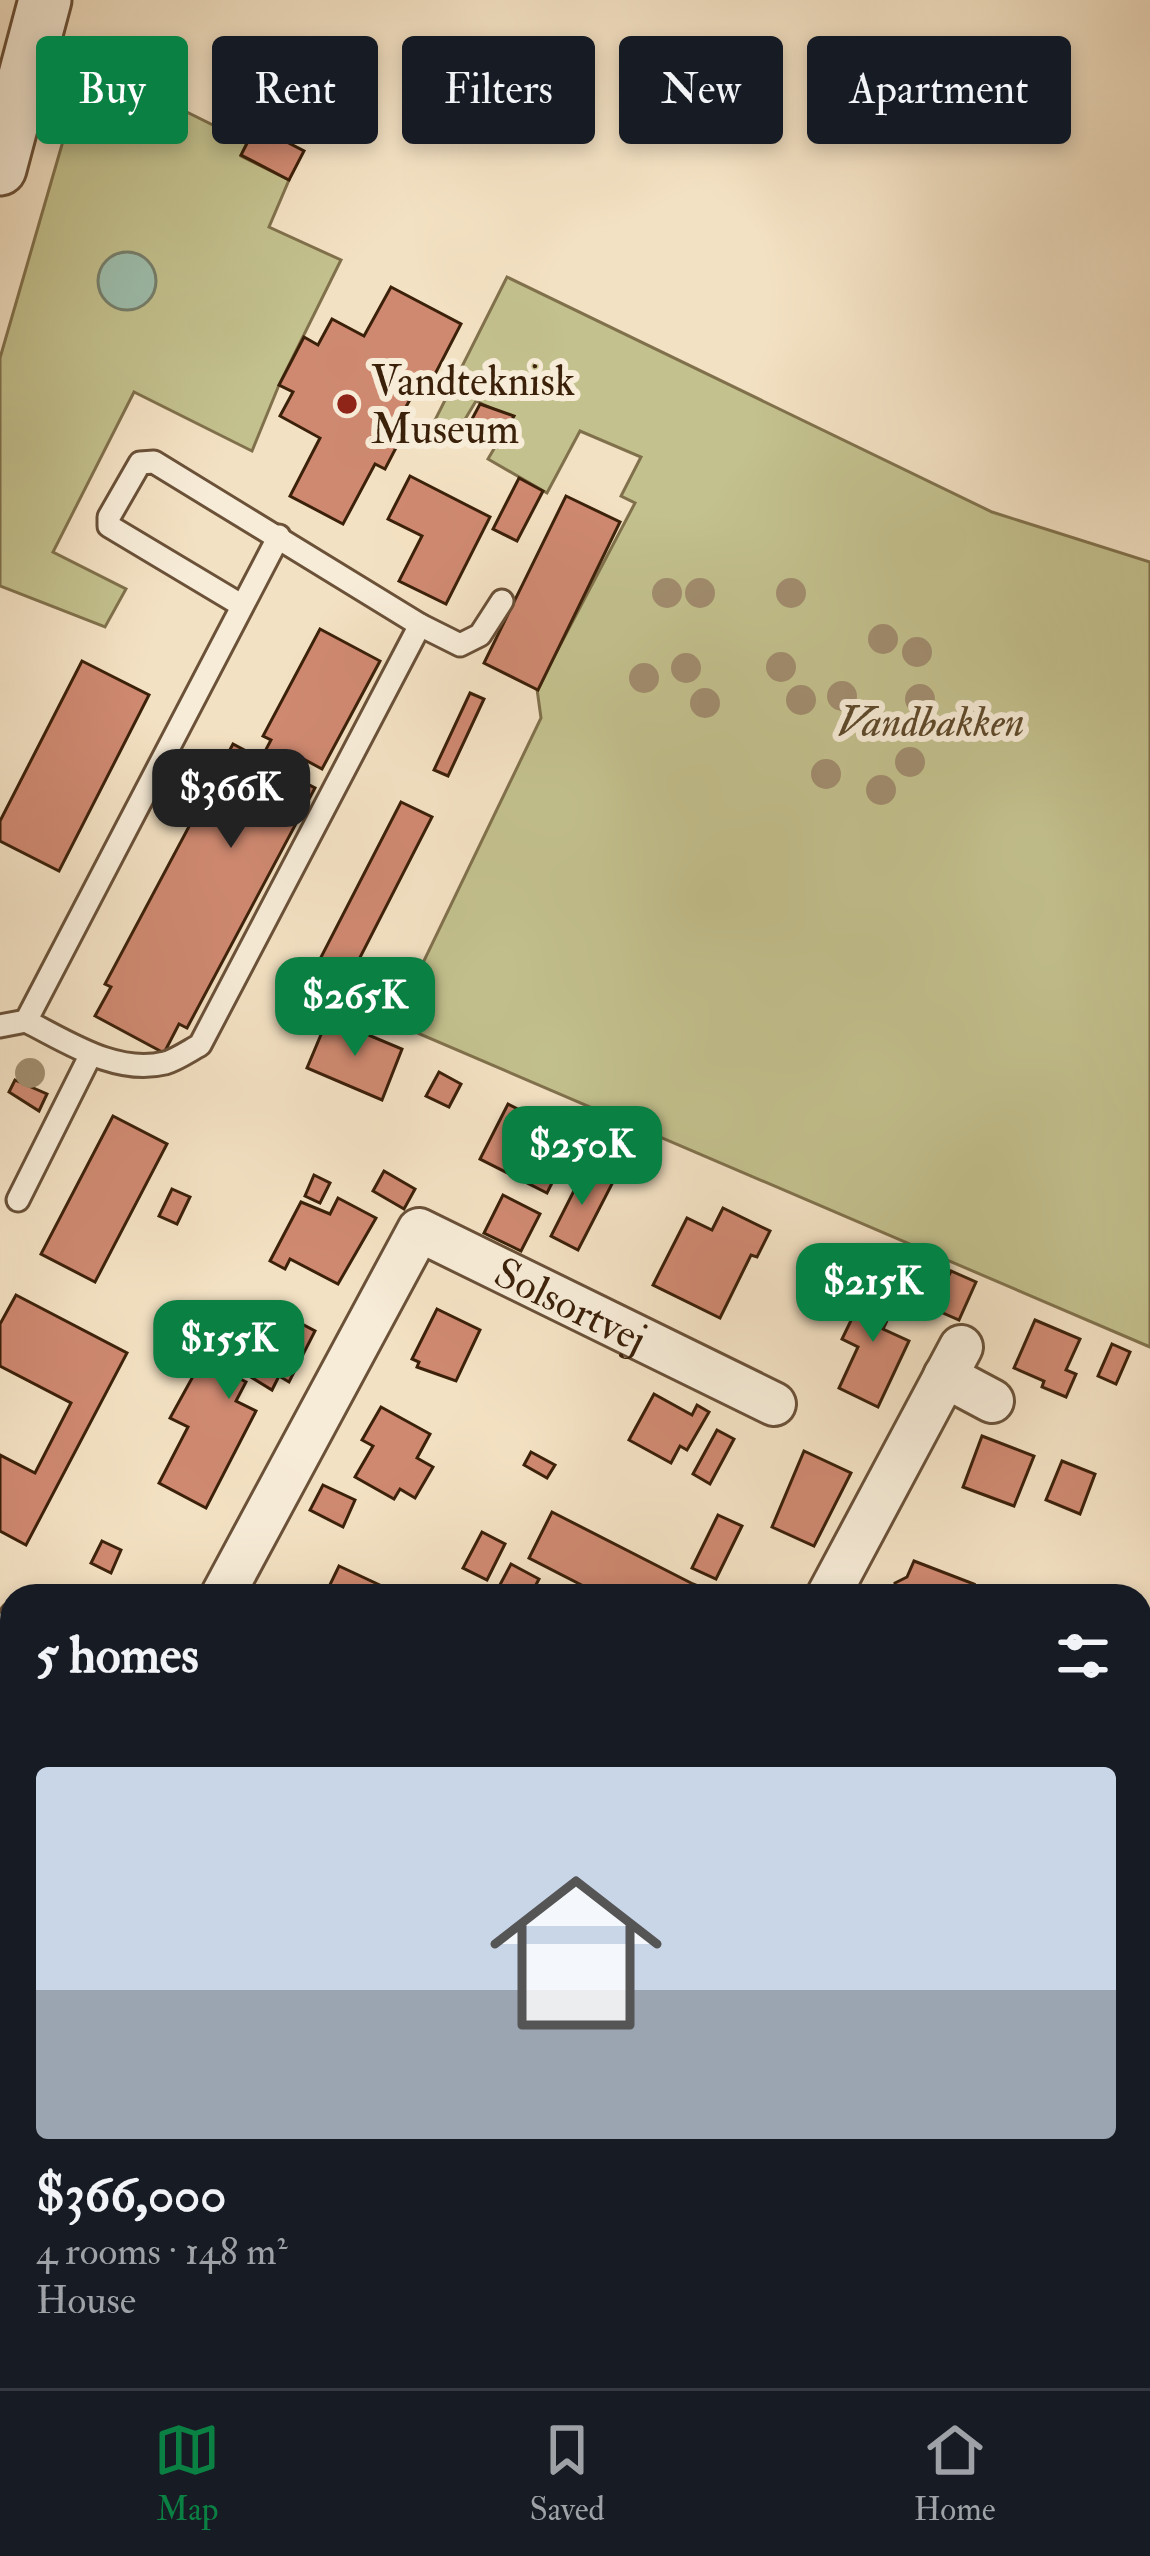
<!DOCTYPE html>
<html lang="en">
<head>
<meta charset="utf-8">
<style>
	body { margin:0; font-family:"IM FELL Double Pica",serif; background:#20242c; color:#f1f3f6; height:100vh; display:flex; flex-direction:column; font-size:45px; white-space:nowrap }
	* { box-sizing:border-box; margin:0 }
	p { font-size:39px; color:#9ea1a6 }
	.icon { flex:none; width:66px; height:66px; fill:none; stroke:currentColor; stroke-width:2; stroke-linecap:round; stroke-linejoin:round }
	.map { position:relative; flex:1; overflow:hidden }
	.side { position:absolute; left:0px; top:1584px; width:1152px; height:804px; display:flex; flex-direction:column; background:#171b24; border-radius:36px 36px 0 0; box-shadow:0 6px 18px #0003 }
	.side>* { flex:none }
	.top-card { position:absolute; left:36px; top:36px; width:1080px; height:108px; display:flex; gap:24px }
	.price { position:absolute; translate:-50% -102px; padding:0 27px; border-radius:24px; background:#0b8043; color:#fff; font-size:39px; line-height:78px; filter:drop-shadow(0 3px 6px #0008) }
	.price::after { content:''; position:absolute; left:50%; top:72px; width:36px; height:27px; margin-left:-18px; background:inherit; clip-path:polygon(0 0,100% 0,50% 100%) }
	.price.on { background:#222; color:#fff }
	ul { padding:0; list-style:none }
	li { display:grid; align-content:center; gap:24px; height:636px; padding:0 36px }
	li+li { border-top:3px solid #363941 }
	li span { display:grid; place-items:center; height:372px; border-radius:12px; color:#555 }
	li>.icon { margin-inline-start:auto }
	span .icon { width:216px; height:216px; fill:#fffc; stroke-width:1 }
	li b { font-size:51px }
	h2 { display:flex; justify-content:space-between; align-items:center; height:144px; padding:0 36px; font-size:51px }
	.tag { padding:0 42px; border-radius:12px; background:#171b24; box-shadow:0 6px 18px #0003; font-size:42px; line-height:108px }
	.tag.on { background:#0b8043; color:#fff }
	.dock { display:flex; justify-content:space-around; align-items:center; height:168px; border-top:3px solid #363941; background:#171b24; font-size:33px; color:#9ea1a6 }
	.dock a { display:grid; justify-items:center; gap:6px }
	.dock .on { color:#0b8043 }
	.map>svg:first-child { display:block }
	.green { fill:#c3c18e; stroke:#80714c; stroke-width:3 }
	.water { fill:#9dbead; stroke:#767f6c; stroke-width:3 }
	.building { fill:#cf8971; stroke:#3c210a; stroke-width:3 }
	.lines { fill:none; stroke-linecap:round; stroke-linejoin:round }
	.service-casing { stroke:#6a5138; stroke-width:27 }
	.minor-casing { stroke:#6a5138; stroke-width:48 }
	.tertiary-casing { stroke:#6a5138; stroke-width:57 }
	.service { stroke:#f7ecd8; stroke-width:21 }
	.minor { stroke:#f7ecd8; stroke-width:42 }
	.tertiary { stroke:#f7ecd8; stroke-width:51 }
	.tree { fill:#a18d6f }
	.poi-dot { fill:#8f2418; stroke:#f7ecd8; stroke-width:4.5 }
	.labels { text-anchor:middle; stroke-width:12; stroke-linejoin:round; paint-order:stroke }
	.poi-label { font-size:42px; fill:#3c210a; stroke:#f7ecd8; text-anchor:start }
	.park-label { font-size:42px; font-style:italic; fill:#5e492b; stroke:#f7ecd8 }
	.street-label { font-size:42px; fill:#3c210a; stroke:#f7ecd8 }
</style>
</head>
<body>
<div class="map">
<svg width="1150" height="2388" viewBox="0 0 1150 2388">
	<rect width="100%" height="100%" fill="#f3e1c3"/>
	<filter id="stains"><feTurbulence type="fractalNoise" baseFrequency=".00167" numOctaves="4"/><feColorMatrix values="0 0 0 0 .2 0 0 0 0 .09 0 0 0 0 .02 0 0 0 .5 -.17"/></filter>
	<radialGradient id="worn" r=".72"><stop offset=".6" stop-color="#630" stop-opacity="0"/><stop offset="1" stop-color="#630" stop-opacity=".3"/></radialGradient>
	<g class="green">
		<polygon points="86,62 247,142 241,156 289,180 269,227 341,260 279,385 252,451 134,392 53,552 126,589 105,627 0,586 0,358"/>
		<polygon points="507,277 992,512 1150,562 1150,1347 394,1023 541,718 537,689 635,503 621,496 641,457 580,431 547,493 488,459 512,418 476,401 452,441 437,431 434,422"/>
	</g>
	<circle class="water" cx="127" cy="281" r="29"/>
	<g class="building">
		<polygon points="256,126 304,151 289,180 241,155"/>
		<polygon points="391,287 461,324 432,380 423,375 391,435 400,440 385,469 375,464 343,524 290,496 320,438 280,416 293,392 279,385 304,337 318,345 332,319 364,336"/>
		<polygon points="480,404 514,416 497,447 481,438 487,430 471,421"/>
		<polygon points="410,476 490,517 446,604 399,581 422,536 388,519"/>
		<polygon points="519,478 543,491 517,541 493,529"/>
		<polygon points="566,496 620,522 538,690 484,663"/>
		<polygon points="320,629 380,661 322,769 296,755 286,773 315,788 187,1028 179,1024 164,1053 95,1016 111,987 105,984 233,744 261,759 271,740 263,736"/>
		<polygon points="82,661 149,695 59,871 0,841 0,821"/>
		<polygon points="470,693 484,699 448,776 434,770"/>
		<polygon points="401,802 432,817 350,977 319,961"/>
		<polygon points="328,1018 402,1049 382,1100 307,1068"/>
		<polygon points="439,1072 461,1084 449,1107 426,1096"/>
		<polygon points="15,1080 47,1094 39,1111 9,1092"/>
		<polygon points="508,1104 559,1130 550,1149 565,1157 547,1193 480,1159"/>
		<polygon points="113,1116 167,1144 95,1282 41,1254"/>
		<polygon points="586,1167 614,1180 578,1250 551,1236"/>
		<polygon points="384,1171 415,1189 404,1209 373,1191"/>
		<polygon points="314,1175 330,1183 320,1203 305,1196"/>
		<polygon points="172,1189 190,1197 177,1224 159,1216"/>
		<polygon points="503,1195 540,1214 521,1251 484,1233"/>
		<polygon points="338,1198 376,1218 338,1284 290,1259 285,1269 270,1261 301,1202 330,1214"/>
		<polygon points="723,1208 770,1231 757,1257 751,1255 720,1318 653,1285 687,1218 712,1230"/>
		<polygon points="921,1258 949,1275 951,1271 976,1282 959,1320 934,1309 936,1305 931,1308 904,1295"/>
		<polygon points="871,1279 900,1293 883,1329 909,1341 878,1407 839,1388 858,1347 842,1339"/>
		<polygon points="16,1295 127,1353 26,1545 0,1531 0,1455 35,1473 71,1403 0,1366 0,1324"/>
		<polygon points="264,1304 315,1331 289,1382 279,1376 272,1390 223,1360 219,1368 246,1382 236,1401 256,1411 206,1508 159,1483 188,1427 170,1418 202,1360 206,1362 214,1347 227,1354 236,1338 244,1342"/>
		<polygon points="437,1309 480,1330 456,1381 417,1367 419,1362 412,1359"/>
		<polygon points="1035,1320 1080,1339 1066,1370 1076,1374 1066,1397 1042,1387 1044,1381 1014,1368"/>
		<polygon points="1112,1344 1130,1352 1116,1384 1098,1376"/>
		<polygon points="654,1394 692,1415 697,1405 709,1412 687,1450 680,1446 671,1463 629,1440"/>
		<polygon points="381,1407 430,1434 417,1458 433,1467 415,1498 400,1489 394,1499 355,1477 373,1446 362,1440"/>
		<polygon points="717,1430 734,1439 710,1484 693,1474"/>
		<polygon points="982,1436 1034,1456 1014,1506 963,1487"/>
		<polygon points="804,1451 851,1473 814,1546 772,1527"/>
		<polygon points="531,1452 555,1465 547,1478 524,1465"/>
		<polygon points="1062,1461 1095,1474 1080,1514 1046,1500"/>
		<polygon points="323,1485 355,1500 343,1527 310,1510"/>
		<polygon points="552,1512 693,1584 722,1596 603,1596 529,1558"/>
		<polygon points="718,1515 742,1526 716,1579 692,1568"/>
		<polygon points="482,1532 505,1544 487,1580 463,1568"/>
		<polygon points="102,1541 121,1550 111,1573 91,1563"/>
		<polygon points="914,1561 974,1584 968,1596 897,1596 895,1583 907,1577"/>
		<polygon points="511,1564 539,1579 530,1596 494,1596"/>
		<polygon points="339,1566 386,1588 382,1596 320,1596 326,1593"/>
		<polygon points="213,2376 268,2376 263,2386 268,2388 208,2388"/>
		<polygon points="917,2376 979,2376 973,2388 911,2388"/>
		<polygon points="1048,2376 1065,2376 1090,2388 1042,2388"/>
	</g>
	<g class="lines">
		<defs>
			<g id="service">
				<polyline points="420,625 460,645 480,635 502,601"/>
				<path d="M26,1021c42,21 90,54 139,42 11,-3 24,-12 35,-18l220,-420 -266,-163 -14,1 -31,54v9l132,79"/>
				<polyline points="0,1026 26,1021 279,536"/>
				<polyline points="18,1200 91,1054"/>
				<polyline points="0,1638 12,1614"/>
			</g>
			<g id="minor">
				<polyline points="945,1376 992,1401"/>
				<path id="s1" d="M222,1596l197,-366 355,174"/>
				<polyline points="828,1596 961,1347"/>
				<polyline points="0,1766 12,1771"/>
				<polyline points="1140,1906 1150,1886"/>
				<polyline points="0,2384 8,2388"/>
				<polyline points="734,2388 738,2376"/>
			</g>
			<polyline id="tertiary" points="0,169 45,0"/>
		</defs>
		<use href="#service" class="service-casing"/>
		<use href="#minor" class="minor-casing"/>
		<use href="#tertiary" class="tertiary-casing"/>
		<use href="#service" class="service"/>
		<use href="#minor" class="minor"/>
		<use href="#tertiary" class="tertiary"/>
	</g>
	<g class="tree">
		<circle cx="667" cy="593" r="15"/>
		<circle cx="700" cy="593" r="15"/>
		<circle cx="791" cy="593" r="15"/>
		<circle cx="883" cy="639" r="15"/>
		<circle cx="917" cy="652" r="15"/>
		<circle cx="781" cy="667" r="15"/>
		<circle cx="686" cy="668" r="15"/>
		<circle cx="644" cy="678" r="15"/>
		<circle cx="842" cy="696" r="15"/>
		<circle cx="920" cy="699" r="15"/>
		<circle cx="801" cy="700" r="15"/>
		<circle cx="705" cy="703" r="15"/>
		<circle cx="910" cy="762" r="15"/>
		<circle cx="826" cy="774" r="15"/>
		<circle cx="881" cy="790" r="15"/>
		<circle cx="30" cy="1073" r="15"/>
	</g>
	<circle class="poi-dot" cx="347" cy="404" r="12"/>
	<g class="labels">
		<g class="poi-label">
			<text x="371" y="395">Vandteknisk<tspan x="371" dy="48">Museum</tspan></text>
		</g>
		<g class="park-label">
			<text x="931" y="736">Vandbakken</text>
		</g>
		<g class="street-label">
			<text dy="15" stroke="none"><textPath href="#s1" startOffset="585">Solsortvej</textPath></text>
		</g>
	</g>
	<rect width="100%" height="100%" filter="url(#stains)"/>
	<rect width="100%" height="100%" fill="url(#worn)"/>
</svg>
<b class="price on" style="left:231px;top:851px">$366K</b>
<b class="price" style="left:355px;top:1059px">$265K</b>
<b class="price" style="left:582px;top:1208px">$250K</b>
<b class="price" style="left:873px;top:1345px">$215K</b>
<b class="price" style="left:229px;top:1402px">$155K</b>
<div class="top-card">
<a class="tag on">Buy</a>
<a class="tag">Rent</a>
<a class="tag">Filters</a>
<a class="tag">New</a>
<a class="tag">Apartment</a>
</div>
<section class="side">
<h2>5 homes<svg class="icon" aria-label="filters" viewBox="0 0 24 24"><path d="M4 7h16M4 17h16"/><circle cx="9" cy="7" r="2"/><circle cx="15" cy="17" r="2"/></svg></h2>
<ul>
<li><span style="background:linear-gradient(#c9d6e8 60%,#9aa5b1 0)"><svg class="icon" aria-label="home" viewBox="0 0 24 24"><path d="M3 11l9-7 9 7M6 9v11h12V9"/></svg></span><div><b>$366,000</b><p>4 rooms · 148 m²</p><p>House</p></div></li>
</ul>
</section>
</div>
<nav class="dock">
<a class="on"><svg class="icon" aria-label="map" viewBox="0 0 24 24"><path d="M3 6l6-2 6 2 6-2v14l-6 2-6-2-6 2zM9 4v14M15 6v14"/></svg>Map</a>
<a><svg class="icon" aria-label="saved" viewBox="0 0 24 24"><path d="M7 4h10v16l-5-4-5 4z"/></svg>Saved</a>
<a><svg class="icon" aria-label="home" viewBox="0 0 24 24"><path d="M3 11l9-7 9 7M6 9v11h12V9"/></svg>Home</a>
</nav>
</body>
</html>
